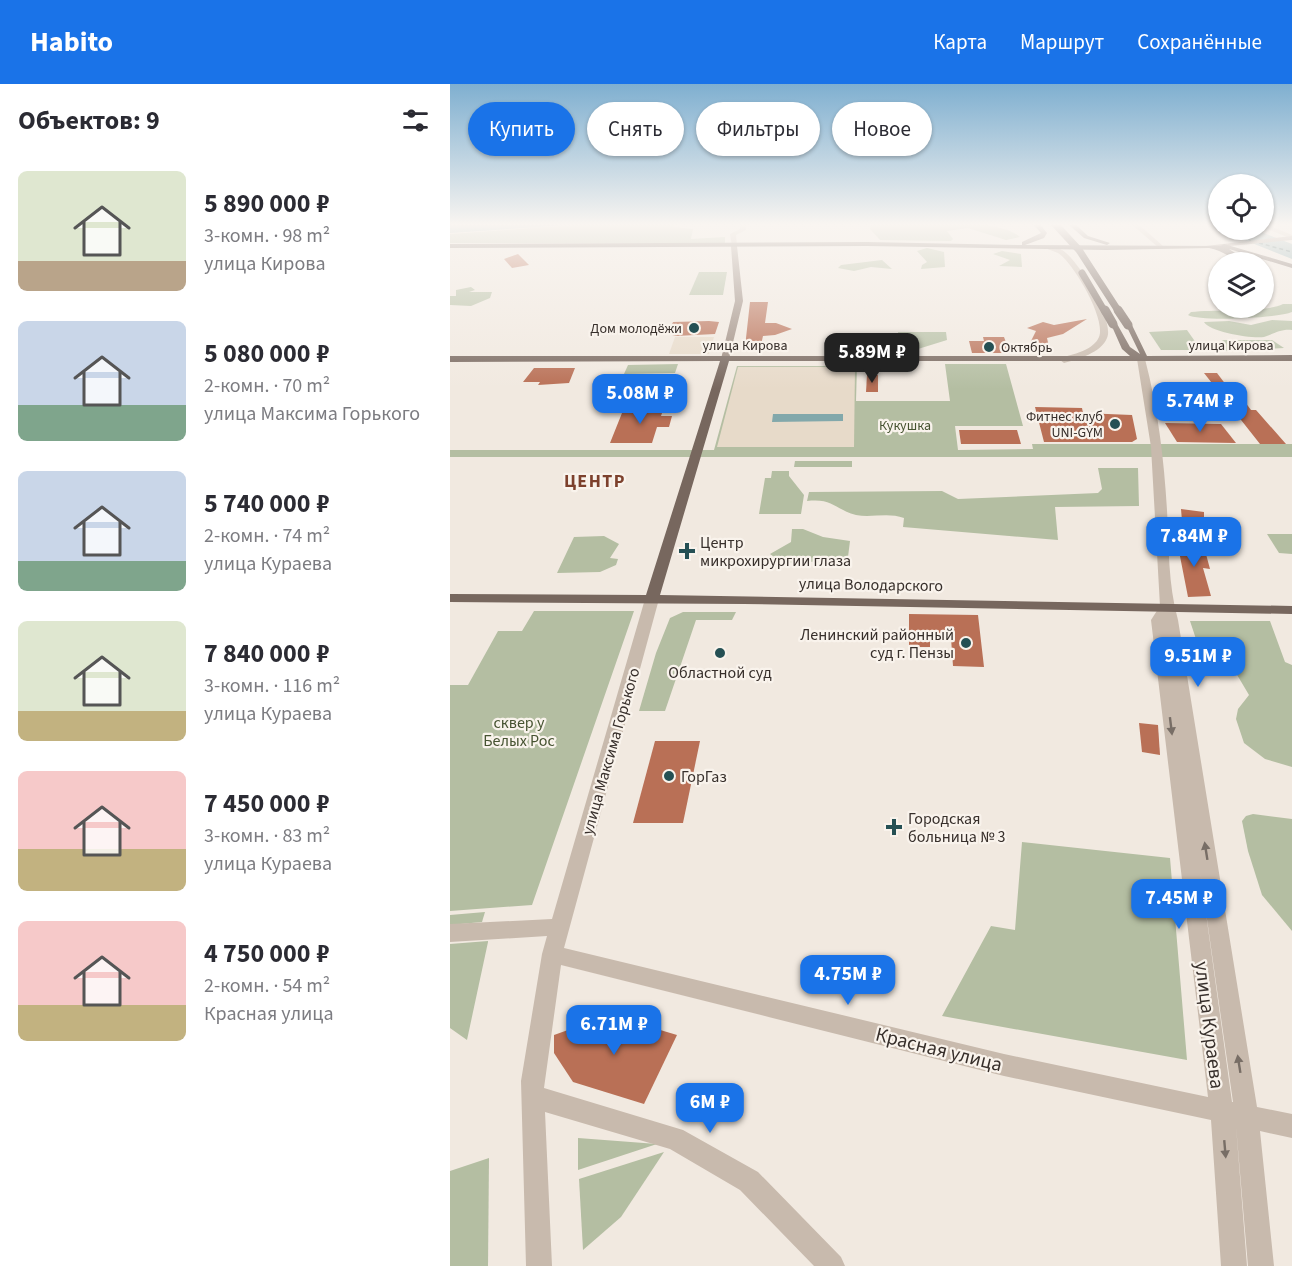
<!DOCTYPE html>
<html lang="ru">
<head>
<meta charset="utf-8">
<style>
	body { margin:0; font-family:"Source Sans 3",sans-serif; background:#f2f2f3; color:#2b2b33; height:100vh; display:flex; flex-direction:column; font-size:22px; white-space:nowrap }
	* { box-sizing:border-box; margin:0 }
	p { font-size:20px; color:#7c7c81 }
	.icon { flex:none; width:33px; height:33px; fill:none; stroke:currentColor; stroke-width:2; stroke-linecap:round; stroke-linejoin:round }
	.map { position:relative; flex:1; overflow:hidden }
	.drawer { display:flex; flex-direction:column; background:#fff; width:450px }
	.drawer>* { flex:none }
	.banner { position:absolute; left:18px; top:18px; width:570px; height:54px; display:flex; gap:12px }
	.tools { position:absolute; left:758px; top:90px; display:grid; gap:12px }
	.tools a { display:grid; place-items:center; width:66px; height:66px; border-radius:50%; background:#fff; box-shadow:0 2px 4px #0004; font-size:30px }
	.price { position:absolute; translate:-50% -51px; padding:0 14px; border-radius:12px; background:#1a73e8; color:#fff; font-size:20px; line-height:39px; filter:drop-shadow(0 2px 3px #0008) }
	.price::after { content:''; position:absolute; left:50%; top:36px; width:18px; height:14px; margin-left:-9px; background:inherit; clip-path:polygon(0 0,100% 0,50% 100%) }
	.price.active { background:#222; color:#fff }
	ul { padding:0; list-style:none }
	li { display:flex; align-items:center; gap:18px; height:150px; padding:0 18px }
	li span { display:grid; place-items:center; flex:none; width:168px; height:120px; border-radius:9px; color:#555 }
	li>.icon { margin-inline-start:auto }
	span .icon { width:72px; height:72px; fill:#fffc; stroke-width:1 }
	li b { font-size:26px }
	h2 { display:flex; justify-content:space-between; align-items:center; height:72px; padding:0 18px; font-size:26px }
	.chip { padding:0 21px; border-radius:27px; background:#fff; box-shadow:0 2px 4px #0004; font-size:21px; line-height:54px }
	.chip.active { background:#1a73e8; color:#fff }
	header { display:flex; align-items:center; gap:36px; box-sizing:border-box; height:84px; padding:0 30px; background:#1a73e8; color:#fff }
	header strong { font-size:28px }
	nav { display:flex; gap:33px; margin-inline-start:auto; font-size:21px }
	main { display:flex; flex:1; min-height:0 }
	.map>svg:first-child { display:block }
	.green { fill:#b4bea2 }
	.plaza { fill:#e7dac9 }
	.water { fill:#82a8ab }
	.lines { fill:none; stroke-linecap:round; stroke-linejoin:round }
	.ferry { stroke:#255054; stroke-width:1.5; stroke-dasharray:4 3; stroke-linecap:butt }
	.building { fill:#b97056 }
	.street { fill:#c8baad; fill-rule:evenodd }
	.secondary { fill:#9b8a7f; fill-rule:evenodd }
	.primary { fill:#77675e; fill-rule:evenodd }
	.primary-bridge-far1 { stroke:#77675e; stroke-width:7 }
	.primary-bridge { stroke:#77675e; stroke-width:9 }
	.oneway { fill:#786e66 }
	.poi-dot { fill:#255054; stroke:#f9f3ec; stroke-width:2 }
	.labels { text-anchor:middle; stroke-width:4.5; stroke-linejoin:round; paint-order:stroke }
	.far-poi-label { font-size:14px; fill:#372f2b; stroke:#f9f3ec; text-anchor:end }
	.far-street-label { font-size:14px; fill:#372f2b; stroke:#f9f3ec }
	.far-park-label { font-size:14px; fill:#465331; stroke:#f9f3ec }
	.poi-label { font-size:16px; fill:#372f2b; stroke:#f9f3ec; text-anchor:start }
	.street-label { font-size:16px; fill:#372f2b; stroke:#f9f3ec }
	.park-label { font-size:16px; fill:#465331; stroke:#f9f3ec }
	.far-district-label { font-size:18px; font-weight:bold; letter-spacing:1.5px; fill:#7d412d; stroke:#f9f3ec }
	.near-street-label { font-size:20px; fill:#372f2b; stroke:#f9f3ec }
</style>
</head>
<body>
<header>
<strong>Habito</strong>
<nav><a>Карта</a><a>Маршрут</a><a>Сохранённые</a></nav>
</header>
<main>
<section class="drawer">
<h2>Объектов: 9<svg class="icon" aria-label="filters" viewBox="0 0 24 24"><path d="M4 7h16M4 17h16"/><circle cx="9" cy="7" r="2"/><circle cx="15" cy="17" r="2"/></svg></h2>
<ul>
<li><span style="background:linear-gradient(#dfe7d0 75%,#b9a48a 0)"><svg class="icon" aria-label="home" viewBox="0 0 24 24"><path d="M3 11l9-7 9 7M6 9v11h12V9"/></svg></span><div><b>5 890 000 ₽</b><p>3-комн. · 98 m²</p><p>улица Кирова</p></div></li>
<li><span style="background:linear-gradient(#c9d6e8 70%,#7fa58c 0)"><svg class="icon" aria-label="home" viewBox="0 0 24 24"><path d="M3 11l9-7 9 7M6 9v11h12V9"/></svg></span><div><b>5 080 000 ₽</b><p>2-комн. · 70 m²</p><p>улица Максима Горького</p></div></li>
<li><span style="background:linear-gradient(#c9d6e8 75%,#7fa58c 0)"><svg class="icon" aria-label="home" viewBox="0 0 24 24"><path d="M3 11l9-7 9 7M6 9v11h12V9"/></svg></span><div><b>5 740 000 ₽</b><p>2-комн. · 74 m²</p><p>улица Кураева</p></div></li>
<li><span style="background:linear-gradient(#dfe7d0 75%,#c2b280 0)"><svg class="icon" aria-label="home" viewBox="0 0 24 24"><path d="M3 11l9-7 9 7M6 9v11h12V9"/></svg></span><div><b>7 840 000 ₽</b><p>3-комн. · 116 m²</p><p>улица Кураева</p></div></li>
<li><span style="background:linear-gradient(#f6c9c9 65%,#c2b280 0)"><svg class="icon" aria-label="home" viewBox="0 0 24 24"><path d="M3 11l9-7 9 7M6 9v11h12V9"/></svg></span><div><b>7 450 000 ₽</b><p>3-комн. · 83 m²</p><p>улица Кураева</p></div></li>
<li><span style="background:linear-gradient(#f6c9c9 70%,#c2b280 0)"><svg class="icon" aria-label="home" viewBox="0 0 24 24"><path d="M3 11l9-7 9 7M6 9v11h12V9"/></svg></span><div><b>4 750 000 ₽</b><p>2-комн. · 54 m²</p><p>Красная улица</p></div></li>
</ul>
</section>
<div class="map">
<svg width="842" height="1182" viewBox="0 0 842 1182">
	<rect width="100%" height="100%" fill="#f1e9e0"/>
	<g class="green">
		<polygon points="151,139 223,139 224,143 243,145 241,155 275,153 275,159 0,159 0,150"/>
		<path d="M422,139c32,0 126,-7 148,14l-14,3 -38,-12 -21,3 6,8 -2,2 -71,-1 -10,-11z"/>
		<polygon points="477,164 494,168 495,183 471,185 472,181 477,178 467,167"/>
		<polygon points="552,167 571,170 572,183 549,182 560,176 543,170"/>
		<polygon points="432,176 442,185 421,183 404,187 388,184 391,181"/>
		<polygon points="249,188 277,188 273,211 239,211"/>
		<polygon points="21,203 25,206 19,208 42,208 40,214 21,222 0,221 0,212 6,212 6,206"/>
		<path d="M833,220h9v8c-14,6 -92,10 -104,3l3,-3c25,-3 74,1 92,-8z"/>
		<path d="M822,236l20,1v9c-12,-1 -18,4 -28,7 -12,2 -54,-5 -60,-15l25,-1 22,4z"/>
		<polygon points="737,246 751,266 711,266 699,248"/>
		<polygon points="448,248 496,248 497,256 468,265 467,259 449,259"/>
		<polygon points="774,256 822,256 834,264 768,267 763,260"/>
		<polygon points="228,280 225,289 174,290 178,281"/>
		<polygon points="495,280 556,280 573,342 505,342 508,366 583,365 582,360 842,360 842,373 0,373 0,366 264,366 287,282 407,282 406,317 500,317"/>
		<polygon points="345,377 402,377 402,383 344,383"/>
		<path d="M648,384h40l1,38 -84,1 3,33 -155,-13 1,-9c-16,-6 -32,0 -48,-3 -22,-6 -23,-17 -49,-14l2,-9 133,-1 16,8 140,-6 4,-4z"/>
		<polygon points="322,387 339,387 339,392 354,411 351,430 309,430 315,394 321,394"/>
		<path d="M342,445h11l20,8 27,4 -2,16c-26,0 -55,15 -78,-3l21,-12z"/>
		<polygon points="817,450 842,450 842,470 829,469"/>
		<polygon points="154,452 169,460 160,474 168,475 166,481 150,488 107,489 124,453"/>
		<polygon points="84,527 184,527 82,821 0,827 0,601 18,601 48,547 72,547"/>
		<polygon points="233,528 286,528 282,536 246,536 215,627 189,627 206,569 220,534"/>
		<polygon points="740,537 820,537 835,578 842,581 842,683 815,675 794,659 786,635 788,625 799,611 783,584 783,576 788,572 750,567"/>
		<polygon points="803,730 842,735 842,847 812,811 798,767 792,737 796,732"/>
		<polygon points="572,758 720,774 737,976 492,932 541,842 565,846"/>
		<polygon points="35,828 32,838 0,841 0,831"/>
		<polygon points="38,857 38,858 17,956 0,944 0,860"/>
		<polygon points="128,1054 207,1060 128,1086"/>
		<polygon points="214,1068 171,1133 133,1166 129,1095"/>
		<polygon points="39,1074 38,1182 0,1182 0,1087"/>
	</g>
	<g class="plaza">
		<polygon points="225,253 264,253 259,270 219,270"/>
		<polygon points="288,283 405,283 404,363 267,363"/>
	</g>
	<g class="water">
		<polygon points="0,139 149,139 0,149"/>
		<polygon points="769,146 806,146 842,160 842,175"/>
		<polygon points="323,330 393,330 393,337 322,338"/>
	</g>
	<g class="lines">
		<g class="ferry">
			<polyline points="781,146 801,157"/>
			<polyline points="809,159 842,168"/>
		</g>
	</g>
	<g class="building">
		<polygon points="68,170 79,181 62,184 54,175"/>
		<polygon points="300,218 318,218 315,239 326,239 342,245 325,251 313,252 310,265 295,263"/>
		<polygon points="637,235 613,250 597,254 599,263 578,263 586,247 577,244 593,238 604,241"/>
		<polygon points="223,238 259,237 269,238 265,250 226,252 218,250"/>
		<polygon points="533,253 554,253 560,269 522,269 519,257 534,257"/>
		<polygon points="84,284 125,284 119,299 88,301 90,298 73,298"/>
		<polygon points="754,289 767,289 789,318 795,318 801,326 806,326 836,360 810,360"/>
		<polygon points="417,291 428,291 428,308 416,308"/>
		<polygon points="214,323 211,332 222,332 219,343 207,343 202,359 160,359 174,324"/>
		<polygon points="585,323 632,324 633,329 682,331 687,355 682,358 594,358"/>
		<polygon points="715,339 771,340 786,359 727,358"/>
		<polygon points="509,346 567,346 571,360 511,360"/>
		<polygon points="731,425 754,428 754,440 732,437"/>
		<polygon points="727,457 753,459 760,485 753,484 761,512 738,513"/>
		<polygon points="459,530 528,531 534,583 503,582 501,554 480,554 480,563 459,563"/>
		<polygon points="689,639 708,641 710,671 692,668"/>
		<polygon points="205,657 250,657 233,739 183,739"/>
		<polygon points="160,931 227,951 194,1020 123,998 104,969 104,951"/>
	</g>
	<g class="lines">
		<g class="street">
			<polygon points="290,139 296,139 296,146 286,151 287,162 282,163 280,150 290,145"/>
			<polygon points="680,139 687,139 713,162 713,164 709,164"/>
			<polygon points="813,139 842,151 842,155 813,143"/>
			<path d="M595,162c5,0 12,1 17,4 16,9 53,71 45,88 -6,15 -29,21 -43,25l-4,-3 1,-2c12,-4 30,-7 37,-19 11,-16 -25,-77 -40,-86 -4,-2 -9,-3 -13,-5z"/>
			<path d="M691,272l4,3c13,50 19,100 22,151 2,37 1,74 11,110l79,487 35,7v24l-32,-7 14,135h-26l-12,-140 11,140h-26l-10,-146 -207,-44 -443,-111 -17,123 139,42 75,42 83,85 4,9h-31l-74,-76 -70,-41 -125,-37 7,154h-26l-5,-185 21,-127 5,-18 -97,6v-18l102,-5 93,-320 7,-4 7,4 -95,349 440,106 204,43 -57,-477 9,-14 -9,-159 -14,-88zM750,786l33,232h-1z"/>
		</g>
		<g class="secondary">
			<polygon points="842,152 842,156 759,164 756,162"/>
			<polygon points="284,160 287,162 293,217 279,275 275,278 271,275 285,217 281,162"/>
		</g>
		<g class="primary">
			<path d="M582,139h7l8,10 -3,5 -19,7 196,1 3,-2 68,20v4l-63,-19 20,13c-13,1 -26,-12 -40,-14l-103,2 -239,-4 -417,2v-4l417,-2 155,3v-3l19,-9z"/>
			<polygon points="617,139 624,139 638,152 660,159 657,161 634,154"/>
			<polygon points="660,238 666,238 680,263 690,270 675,239 681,239 697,272 842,271 842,277 279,277 210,511 842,522 842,530 294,520 0,518 0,510 196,511 270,277 0,278 0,272 680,272 672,265"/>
		</g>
		<g class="primary-bridge-far1">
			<polyline points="604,139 629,166 669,228"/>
			<polyline points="632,189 655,228"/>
		</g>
		<g class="primary-bridge">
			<polyline points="655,226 663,240"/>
			<polyline points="668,226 678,241"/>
		</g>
	</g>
	<defs><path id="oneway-solid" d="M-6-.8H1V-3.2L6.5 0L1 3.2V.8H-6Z" transform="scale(1.5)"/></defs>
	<g class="oneway">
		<use href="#oneway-solid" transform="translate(721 642) rotate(83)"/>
		<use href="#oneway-solid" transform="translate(756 767) rotate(-99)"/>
		<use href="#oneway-solid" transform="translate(789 980) rotate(-99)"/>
		<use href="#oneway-solid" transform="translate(775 1065) rotate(85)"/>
	</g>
	<linearGradient id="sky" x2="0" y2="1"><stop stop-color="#7fafd0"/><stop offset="0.46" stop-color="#f9f5f1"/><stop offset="1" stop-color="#f9f5f1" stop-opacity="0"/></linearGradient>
	<rect width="842" height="305" fill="url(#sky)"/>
	<g class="poi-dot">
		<circle cx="244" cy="244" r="6"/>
		<circle cx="539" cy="263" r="6"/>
		<circle cx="665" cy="340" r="6"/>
		<path d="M234 458h6v6h6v6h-6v6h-6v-6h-6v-6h6z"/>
		<circle cx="516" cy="559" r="6"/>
		<circle cx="270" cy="569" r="6"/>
		<circle cx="219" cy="692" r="6"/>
		<path d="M441 734h6v6h6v6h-6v6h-6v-6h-6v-6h6z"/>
	</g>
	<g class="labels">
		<g class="far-poi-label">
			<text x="232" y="249">Дом молодёжи</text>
			<text x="551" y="268" text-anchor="start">Октябрь</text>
			<text x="653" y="337">Фитнес клуб<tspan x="653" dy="16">UNI-GYM</tspan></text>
		</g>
		<g class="far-street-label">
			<text x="295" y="266">улица Кирова</text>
			<text x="781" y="266">улица Кирова</text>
		</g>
		<g class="far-park-label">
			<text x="455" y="346">Кукушка</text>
		</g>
		<g class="poi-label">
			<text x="250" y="464">Центр<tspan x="250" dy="18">микрохирургии глаза</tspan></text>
			<text x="504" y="556" text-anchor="end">Ленинский районный<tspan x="504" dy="18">суд г. Пензы</tspan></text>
			<text x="270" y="594" text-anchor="middle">Областной суд</text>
			<text x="231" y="698">ГорГаз</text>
			<text x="458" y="740">Городская<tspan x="458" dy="18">больница № 3</tspan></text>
		</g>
		<g class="street-label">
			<text transform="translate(421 500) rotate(1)" y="6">улица Володарского</text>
			<text transform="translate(160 667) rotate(-74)" y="6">улица Максима Горького</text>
		</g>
		<g class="park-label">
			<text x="69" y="644">сквер у<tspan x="69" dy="18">Белых Рос</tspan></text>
		</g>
		<g class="far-district-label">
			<text x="145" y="403">ЦЕНТР</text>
		</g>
		<g class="near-street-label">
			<text transform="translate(760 941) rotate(83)" y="7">улица Кураева</text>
			<text transform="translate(489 965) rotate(14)" y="7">Красная улица</text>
		</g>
	</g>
</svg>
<div class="tools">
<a><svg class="icon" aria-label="locate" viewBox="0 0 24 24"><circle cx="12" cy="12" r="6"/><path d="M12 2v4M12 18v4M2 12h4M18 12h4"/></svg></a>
<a><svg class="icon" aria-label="layers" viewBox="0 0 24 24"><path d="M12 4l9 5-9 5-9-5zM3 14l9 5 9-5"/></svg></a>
</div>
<b class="price active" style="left:422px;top:300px">5.89M ₽</b>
<b class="price" style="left:190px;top:341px">5.08M ₽</b>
<b class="price" style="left:750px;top:349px">5.74M ₽</b>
<b class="price" style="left:744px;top:484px">7.84M ₽</b>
<b class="price" style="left:748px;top:604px">9.51M ₽</b>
<b class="price" style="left:729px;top:846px">7.45M ₽</b>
<b class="price" style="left:398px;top:922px">4.75M ₽</b>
<b class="price" style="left:164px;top:972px">6.71M ₽</b>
<b class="price" style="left:260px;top:1050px">6M ₽</b>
<div class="banner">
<a class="chip active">Купить</a>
<a class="chip">Снять</a>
<a class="chip">Фильтры</a>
<a class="chip">Новое</a>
</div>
</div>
</main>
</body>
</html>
